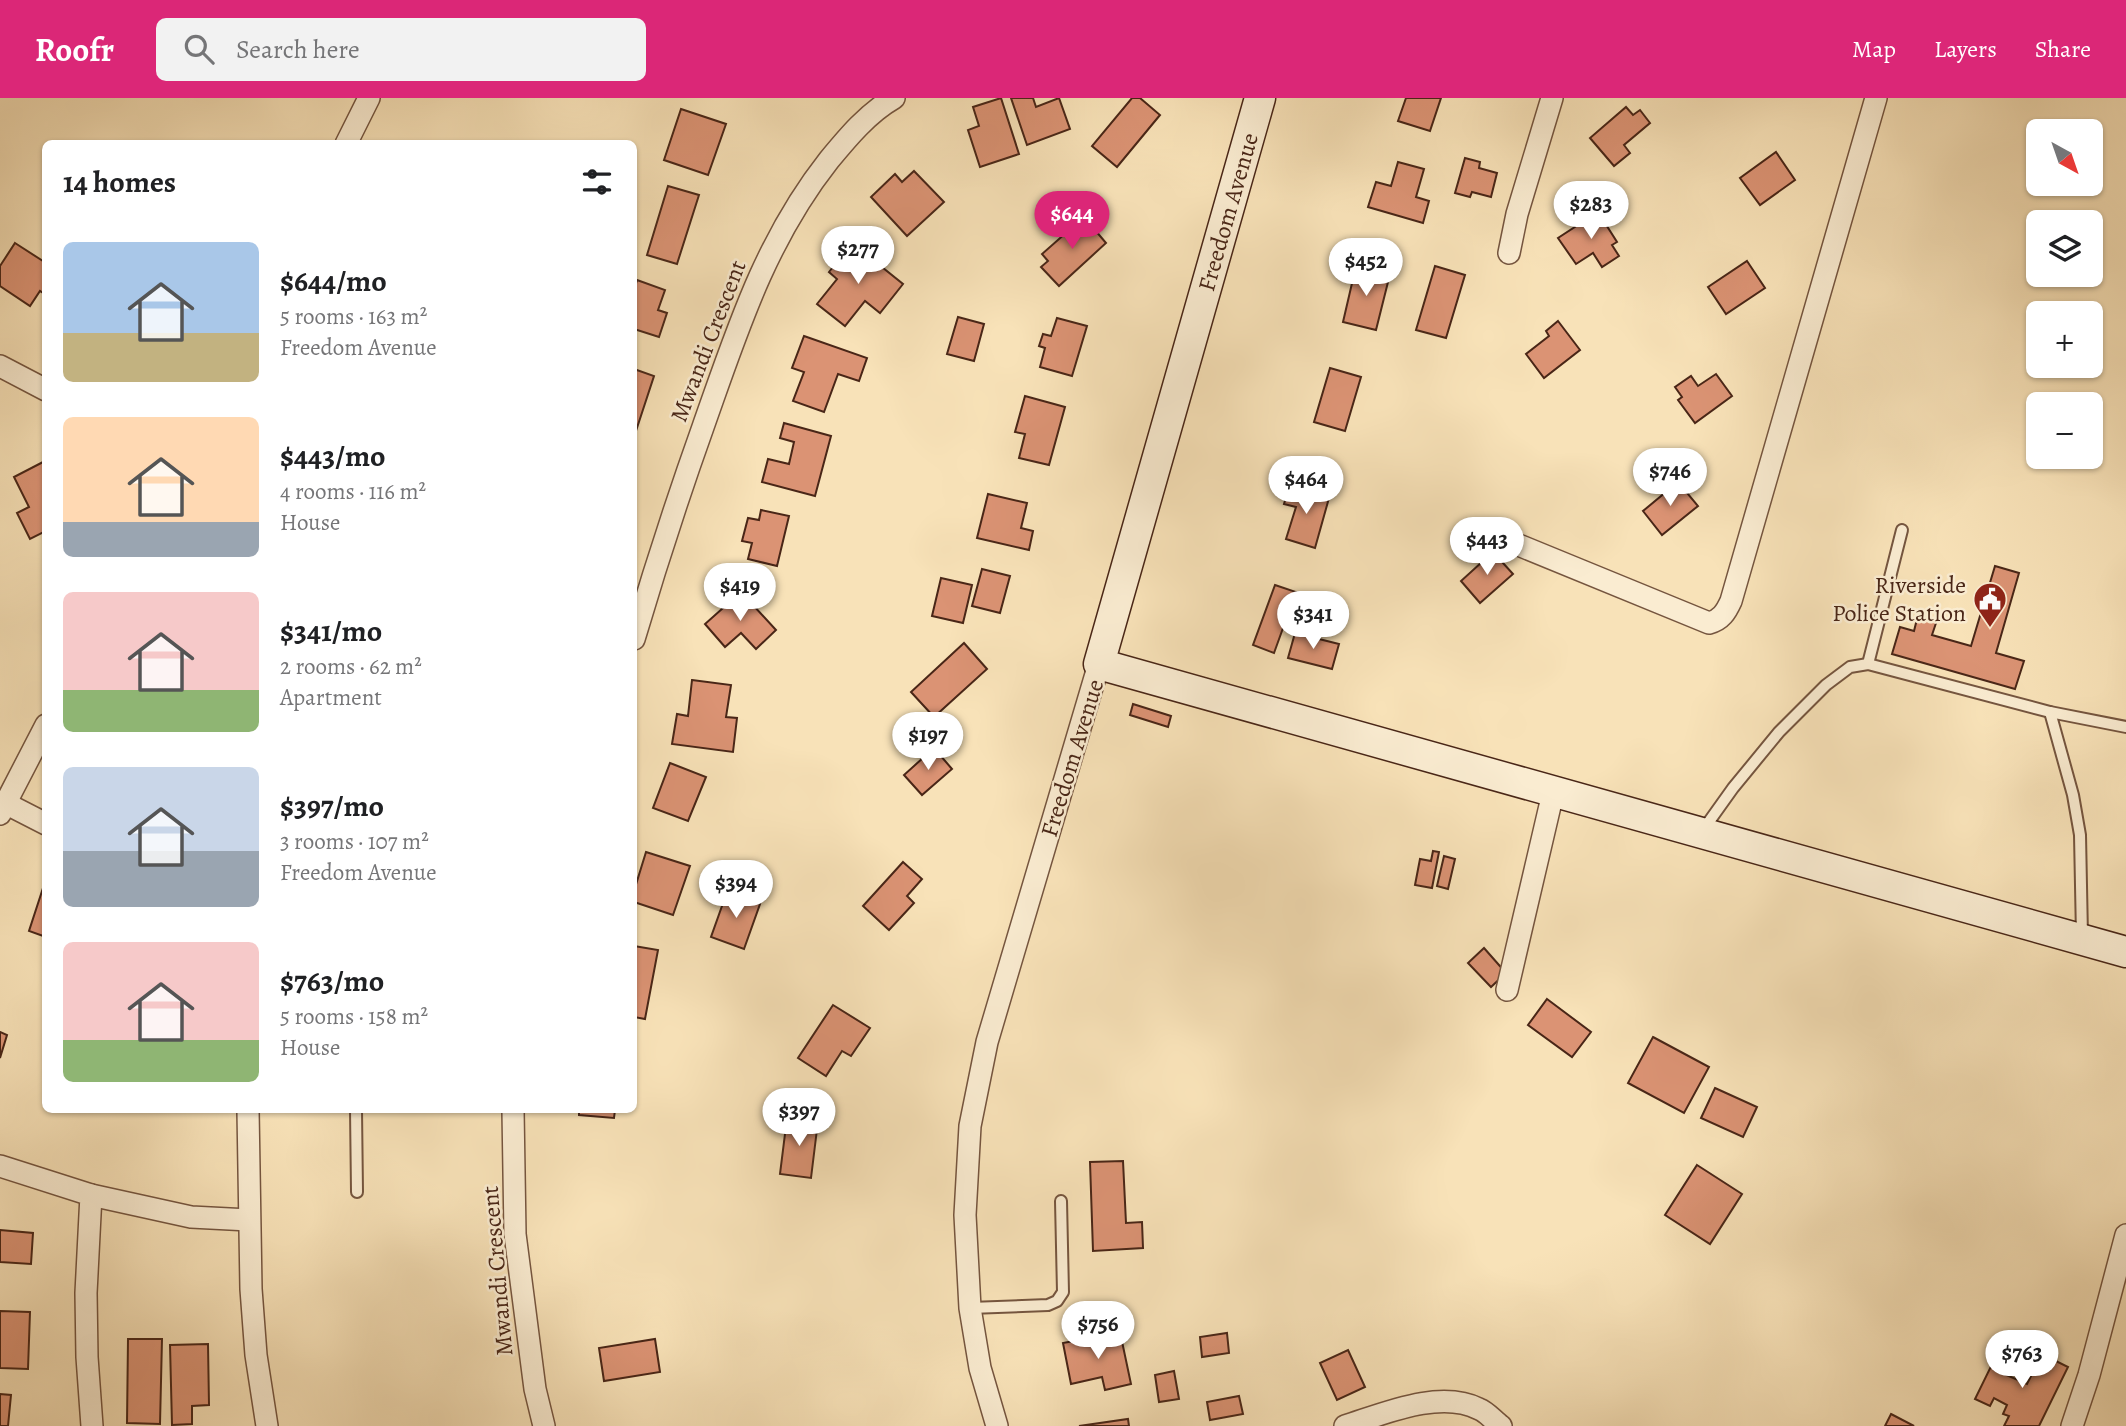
<!DOCTYPE html>
<html lang="en">
<head>
<meta charset="utf-8">
<style>
	body { margin:0; font-family:Alegreya,serif; background:#f2f2f2; color:#202124; height:100vh; display:flex; flex-direction:column; font-size:26px; white-space:nowrap }
	* { box-sizing:border-box; margin:0 }
	p { font-size:23px; color:#757577 }
	.icon { flex:none; width:38px; height:38px; fill:none; stroke:currentColor; stroke-width:2; stroke-linecap:round; stroke-linejoin:round }
	.map { position:relative; flex:1; overflow:hidden }
	.drawer { position:absolute; left:42px; top:42px; width:595px; height:973px; display:flex; flex-direction:column; background:#fff; border-radius:10px; box-shadow:0 2px 5px #0004 }
	.drawer>* { flex:none }
	.needle { width:46px; rotate:140deg }
	.controls { position:absolute; left:2026px; top:21px; display:grid; gap:14px }
	.controls a { display:grid; place-items:center; width:77px; height:77px; border-radius:10px; background:#fff; box-shadow:0 2px 5px #0004; font-size:35px }
	.price { position:absolute; translate:-50% -60px; padding:0 16px; border-radius:24px; background:#fff; color:#222; font-size:23px; line-height:46px; filter:drop-shadow(0 2px 4px #0008) }
	.price::after { content:''; position:absolute; left:50%; top:42px; width:21px; height:16px; margin-left:-10px; background:inherit; clip-path:polygon(0 0,100% 0,50% 100%) }
	.price.current { background:#db2777; color:#fff }
	ul { padding:0; list-style:none }
	li { display:flex; align-items:center; gap:21px; height:175px; padding:0 21px }
	li span { display:grid; place-items:center; flex:none; width:196px; height:140px; border-radius:10px; color:#555 }
	li>.icon { margin-inline-start:auto }
	span .icon { width:84px; height:84px; fill:#fffc; stroke-width:1 }
	li b { font-size:30px }
	h2 { display:flex; justify-content:space-between; align-items:center; height:84px; padding:0 21px; font-size:30px }
	header { display:flex; align-items:center; gap:42px; box-sizing:border-box; height:98px; padding:0 35px; background:#db2777; color:#fff }
	header strong { font-size:33px }
	nav { display:flex; gap:38px; margin-inline-start:auto; font-size:24px }
	.search { width:490px; height:63px; background:#f2f2f2; display:flex; align-items:center; gap:18px; box-sizing:border-box; padding:0 24px; border-radius:10px; color:#757577; font-size:26px }
	.map>svg:first-child { display:block }
	.building { fill:#db9374; stroke:#492617; stroke-width:2 }
	.lines { fill:none; stroke-linecap:round; stroke-linejoin:round }
	.service-casing { stroke:#75553f; stroke-width:14 }
	.minor-casing { stroke:#75553f; stroke-width:24 }
	.secondary-casing { stroke:#492617; stroke-width:33 }
	.service { stroke:#faecd1; stroke-width:10 }
	.minor { stroke:#faecd1; stroke-width:21 }
	.secondary { stroke:#faecd1; stroke-width:30 }
	.labels { text-anchor:middle; stroke-width:5; stroke-linejoin:round; paint-order:stroke }
	.street-label { font-size:24px; fill:#492617; stroke:#faecd1 }
	.poi-label { font-size:24px; fill:#492617; stroke:#faecd1; text-anchor:end }
</style>
</head>
<body>
<header>
<strong>Roofr</strong>
<div class="search"><svg class="icon" aria-label="search" viewBox="0 0 24 24"><circle cx="10" cy="10" r="6"/><path d="M15 15l6 6"/></svg>Search here</div>
<nav><a>Map</a><a>Layers</a><a>Share</a></nav>
</header>
<div class="map">
<svg width="2126" height="1328" viewBox="0 0 2126 1328">
	<rect width="100%" height="100%" fill="#f8e2b8"/>
	<filter id="stains"><feTurbulence type="fractalNoise" baseFrequency=".00286" numOctaves="4"/><feColorMatrix values="0 0 0 0 .2 0 0 0 0 .09 0 0 0 0 .02 0 0 0 .5 -.17"/></filter>
	<radialGradient id="worn" r=".72"><stop offset=".6" stop-color="#630" stop-opacity="0"/><stop offset="1" stop-color="#630" stop-opacity=".3"/></radialGradient>
	<g class="building">
		<polygon points="1001,0 1019,56 980,69 968,32 979,28 973,9"/>
		<polygon points="1011,0 1033,0 1036,9 1059,0 1070,31 1027,47"/>
		<polygon points="1132,0 1140,0 1160,17 1117,69 1092,48"/>
		<polygon points="1406,0 1441,0 1430,33 1398,23"/>
		<polygon points="1626,9 1633,17 1640,12 1650,25 1624,47 1630,55 1614,68 1590,40"/>
		<polygon points="681,11 726,26 708,77 664,62"/>
		<polygon points="1776,54 1795,82 1760,107 1740,80"/>
		<polygon points="1465,60 1480,64 1479,70 1497,75 1491,99 1472,94 1470,99 1455,95"/>
		<polygon points="1398,64 1424,71 1416,99 1429,103 1423,125 1368,109 1376,84 1391,88"/>
		<polygon points="914,73 944,104 907,138 871,99 895,76 902,84"/>
		<polygon points="668,88 699,97 677,166 647,157"/>
		<polygon points="1598,114 1617,144 1612,147 1619,158 1602,169 1593,155 1576,166 1558,140"/>
		<polygon points="1084,119 1106,145 1059,188 1041,169 1048,163 1042,156"/>
		<polygon points="15,145 46,165 46,197 40,193 30,208 0,188 0,168"/>
		<polygon points="852,145 903,186 880,215 865,203 845,228 817,206 837,181 829,174"/>
		<polygon points="1747,163 1765,190 1726,216 1708,189"/>
		<polygon points="1356,168 1390,176 1376,232 1343,224"/>
		<polygon points="1435,168 1465,177 1446,240 1416,232"/>
		<polygon points="637,182 665,192 658,212 667,215 659,239 634,231 634,193"/>
		<polygon points="958,219 984,226 974,263 947,256"/>
		<polygon points="1057,220 1087,228 1072,278 1040,269 1045,250 1039,248 1043,236 1051,238"/>
		<polygon points="1558,223 1580,252 1544,280 1526,256 1549,238 1546,233"/>
		<polygon points="804,238 867,260 859,283 838,276 824,314 793,303 804,274 792,270"/>
		<polygon points="1330,270 1361,279 1345,333 1314,324"/>
		<polygon points="634,271 654,278 634,339"/>
		<polygon points="1716,276 1732,298 1695,325 1678,302 1682,299 1675,289 1691,278 1698,288"/>
		<polygon points="1025,298 1065,309 1049,367 1019,360 1025,336 1015,334"/>
		<polygon points="784,325 831,338 815,398 762,384 768,361 789,366 794,344 780,340"/>
		<polygon points="45,363 46,433 30,441 17,415 29,409 14,379"/>
		<polygon points="1678,384 1698,408 1662,437 1643,413"/>
		<polygon points="1289,389 1329,400 1315,450 1286,441 1296,409 1284,406"/>
		<polygon points="988,396 1027,405 1021,430 1033,433 1029,452 977,440"/>
		<polygon points="761,412 789,418 777,468 748,461 752,445 742,443 748,420 759,422"/>
		<polygon points="1493,454 1513,476 1480,505 1461,483"/>
		<polygon points="1995,468 2019,475 1996,555 2024,563 2015,591 1892,556 1900,529 1914,533 1918,517 1937,522 1932,537 1971,548"/>
		<polygon points="982,471 1010,478 1000,515 972,508"/>
		<polygon points="941,480 972,487 963,525 932,518"/>
		<polygon points="1275,487 1296,494 1274,555 1253,547"/>
		<polygon points="741,494 776,532 756,551 741,535 725,549 705,526"/>
		<polygon points="1295,535 1339,546 1332,571 1288,560"/>
		<polygon points="964,545 987,571 934,619 911,594"/>
		<polygon points="692,582 731,587 726,619 737,620 733,654 672,646 677,616 688,618"/>
		<polygon points="1133,606 1171,618 1168,629 1130,617"/>
		<polygon points="934,650 952,671 922,697 904,677"/>
		<polygon points="670,665 706,679 688,723 653,710"/>
		<polygon points="1433,753 1439,754 1432,790 1415,787 1420,761 1431,763"/>
		<polygon points="646,754 690,768 673,817 634,804 634,793"/>
		<polygon points="1444,758 1455,761 1448,791 1437,788"/>
		<polygon points="903,764 922,781 907,798 914,805 889,832 863,808"/>
		<polygon points="44,787 46,787 46,839 29,833"/>
		<polygon points="727,794 760,806 744,851 711,839"/>
		<polygon points="634,848 658,852 645,921 634,919"/>
		<polygon points="1484,850 1506,875 1491,889 1468,865"/>
		<polygon points="1547,901 1591,934 1572,959 1528,927"/>
		<polygon points="833,907 870,930 851,958 842,953 826,978 798,960"/>
		<polygon points="0,934 7,937 0,960"/>
		<polygon points="1653,939 1709,969 1684,1015 1628,985"/>
		<polygon points="1715,990 1757,1009 1743,1039 1701,1020"/>
		<polygon points="579,1012 615,1012 614,1020 579,1017"/>
		<polygon points="787,1020 818,1023 811,1080 780,1076"/>
		<polygon points="1123,1063 1126,1125 1142,1124 1143,1150 1093,1153 1090,1064"/>
		<polygon points="1697,1067 1742,1096 1710,1146 1665,1117"/>
		<polygon points="0,1132 33,1135 31,1166 0,1164"/>
		<polygon points="0,1213 30,1214 28,1271 0,1270"/>
		<polygon points="1120,1234 1131,1286 1105,1292 1102,1279 1071,1286 1063,1245"/>
		<polygon points="1227,1235 1229,1255 1202,1259 1200,1239"/>
		<polygon points="128,1241 162,1241 160,1326 127,1325"/>
		<polygon points="655,1241 660,1274 604,1283 599,1250"/>
		<polygon points="208,1246 209,1307 192,1308 192,1326 172,1327 170,1247"/>
		<polygon points="1348,1252 1365,1289 1337,1302 1320,1265"/>
		<polygon points="1999,1252 2013,1259 2004,1276 2027,1286 2042,1256 2068,1269 2039,1328 2004,1328 2009,1318 2003,1316 2007,1307 1994,1300 1990,1308 1975,1301"/>
		<polygon points="1174,1273 1179,1301 1159,1304 1155,1277"/>
		<polygon points="0,1296 11,1297 8,1328 0,1328"/>
		<polygon points="1239,1298 1243,1316 1210,1322 1207,1304"/>
		<polygon points="1891,1316 1914,1328 1885,1328"/>
		<polygon points="1128,1321 1129,1328 1079,1328"/>
	</g>
	<g class="lines">
		<defs>
			<g id="service">
				<polyline points="1868,566 1902,432"/>
				<polyline points="2050,614 2073,697 2080,737 2082,838"/>
				<polyline points="1703,732 1733,690 1779,634 1826,587 1850,569 1868,566 2050,614 2126,629"/>
				<polyline points="356,1012 357,1094"/>
				<polyline points="970,1210 1048,1207 1057,1203 1063,1194 1061,1103"/>
			</g>
			<g id="minor">
				<polyline points="346,46 369,0"/>
				<polyline points="1509,155 1517,116 1552,0"/>
				<polyline points="0,268 46,292"/>
				<path d="M1521,448l188,77c12,-3 17,-11 22,-22l145,-503"/>
				<path d="M634,541c21,-71 44,-142 69,-212 34,-96 62,-186 126,-267 19,-23 39,-47 65,-62"/>
				<polyline points="5,705 46,726"/>
				<polyline points="0,716 46,627"/>
				<polyline points="1507,892 1553,695"/>
				<polyline points="248,1012 251,1191 256,1257 267,1328"/>
				<polyline points="513,1012 515,1136 535,1291 544,1328"/>
				<polyline points="0,1068 91,1097 86,1195 87,1259 92,1328"/>
				<polyline points="91,1097 191,1119 249,1122"/>
				<polyline points="997,1328 980,1270 970,1210 965,1117 970,1028 987,944 1099,566"/>
				<path d="M1345,1328c38,-12 95,-37 134,-17 8,3 15,12 22,17"/>
				<polyline points="2072,1328 2089,1277 2126,1137"/>
			</g>
			<polyline id="secondary" points="1260,0 1099,566 2126,854"/>
		</defs>
		<use href="#service" class="service-casing"/>
		<use href="#minor" class="minor-casing"/>
		<use href="#secondary" class="secondary-casing"/>
		<use href="#service" class="service"/>
		<use href="#minor" class="minor"/>
		<use href="#secondary" class="secondary"/>
	</g>
	<defs>
		<symbol id="civic-pin" viewBox="-11 -11 22 30"><path d="M0 17L-7.5 6A9.5 9.5 0 1 1 7.5 6Z" fill="#8f2418" stroke="#faecd1"/><path d="M-.6-6.5H3V-4.5H.6V-3L4-1V1h2V6H-6V1h2V-1L-.6-3ZM-1.2 2.5V6h2.4V2.5Z" fill="#fff"/></symbol>
	</defs>
	<g fill-rule="evenodd">
		<use href="#civic-pin" x="1971" y="482" width="38" height="52"/>
	</g>
	<g class="labels">
		<g class="street-label">
			<text transform="translate(1228 114) rotate(-74)" y="8">Freedom Avenue</text>
			<text transform="translate(708 243) rotate(-69)" y="8">Mwandi Crescent</text>
			<text transform="translate(1072 660) rotate(-73)" y="8">Freedom Avenue</text>
			<text transform="translate(497 1173) rotate(-95)" y="8">Mwandi Crescent</text>
		</g>
		<g class="poi-label">
			<text x="1966" y="495">Riverside<tspan x="1966" dy="28">Police Station</tspan></text>
		</g>
	</g>
	<rect width="100%" height="100%" filter="url(#stains)"/>
	<rect width="100%" height="100%" fill="url(#worn)"/>
</svg>
<div class="controls">
<a><svg class="needle" viewBox="-14 -14 28 28"><path d="M0-13l5 13h-10z" fill="#e53935"/><path d="M0 13l5-13h-10z" fill="#757577"/></svg></a>
<a><svg class="icon" aria-label="layers" viewBox="0 0 24 24"><path d="M12 4l9 5-9 5-9-5zM3 14l9 5 9-5"/></svg></a>
<a>+</a>
<a>−</a>
</div>
<b class="price" style="left:1591px;top:143px">$283</b>
<b class="price current" style="left:1072px;top:153px">$644</b>
<b class="price" style="left:858px;top:188px">$277</b>
<b class="price" style="left:1366px;top:200px">$452</b>
<b class="price" style="left:1670px;top:410px">$746</b>
<b class="price" style="left:1306px;top:418px">$464</b>
<b class="price" style="left:1487px;top:479px">$443</b>
<b class="price" style="left:740px;top:525px">$419</b>
<b class="price" style="left:1313px;top:553px">$341</b>
<b class="price" style="left:928px;top:674px">$197</b>
<b class="price" style="left:736px;top:822px">$394</b>
<b class="price" style="left:799px;top:1050px">$397</b>
<b class="price" style="left:1098px;top:1263px">$756</b>
<b class="price" style="left:2022px;top:1292px">$763</b>
<section class="drawer">
<h2>14 homes<svg class="icon" aria-label="filters" viewBox="0 0 24 24"><path d="M4 7h16M4 17h16"/><circle cx="9" cy="7" r="2"/><circle cx="15" cy="17" r="2"/></svg></h2>
<ul>
<li><span style="background:linear-gradient(#a9c7e8 65%,#c2b280 0)"><svg class="icon" aria-label="home" viewBox="0 0 24 24"><path d="M3 11l9-7 9 7M6 9v11h12V9"/></svg></span><div><b>$644/mo</b><p>5 rooms · 163 m²</p><p>Freedom Avenue</p></div></li>
<li><span style="background:linear-gradient(#ffd9b3 75%,#9aa5b1 0)"><svg class="icon" aria-label="home" viewBox="0 0 24 24"><path d="M3 11l9-7 9 7M6 9v11h12V9"/></svg></span><div><b>$443/mo</b><p>4 rooms · 116 m²</p><p>House</p></div></li>
<li><span style="background:linear-gradient(#f6c9c9 70%,#8fb573 0)"><svg class="icon" aria-label="home" viewBox="0 0 24 24"><path d="M3 11l9-7 9 7M6 9v11h12V9"/></svg></span><div><b>$341/mo</b><p>2 rooms · 62 m²</p><p>Apartment</p></div></li>
<li><span style="background:linear-gradient(#c9d6e8 60%,#9aa5b1 0)"><svg class="icon" aria-label="home" viewBox="0 0 24 24"><path d="M3 11l9-7 9 7M6 9v11h12V9"/></svg></span><div><b>$397/mo</b><p>3 rooms · 107 m²</p><p>Freedom Avenue</p></div></li>
<li><span style="background:linear-gradient(#f6c9c9 70%,#8fb573 0)"><svg class="icon" aria-label="home" viewBox="0 0 24 24"><path d="M3 11l9-7 9 7M6 9v11h12V9"/></svg></span><div><b>$763/mo</b><p>5 rooms · 158 m²</p><p>House</p></div></li>
</ul>
</section>
</div>
</body>
</html>
